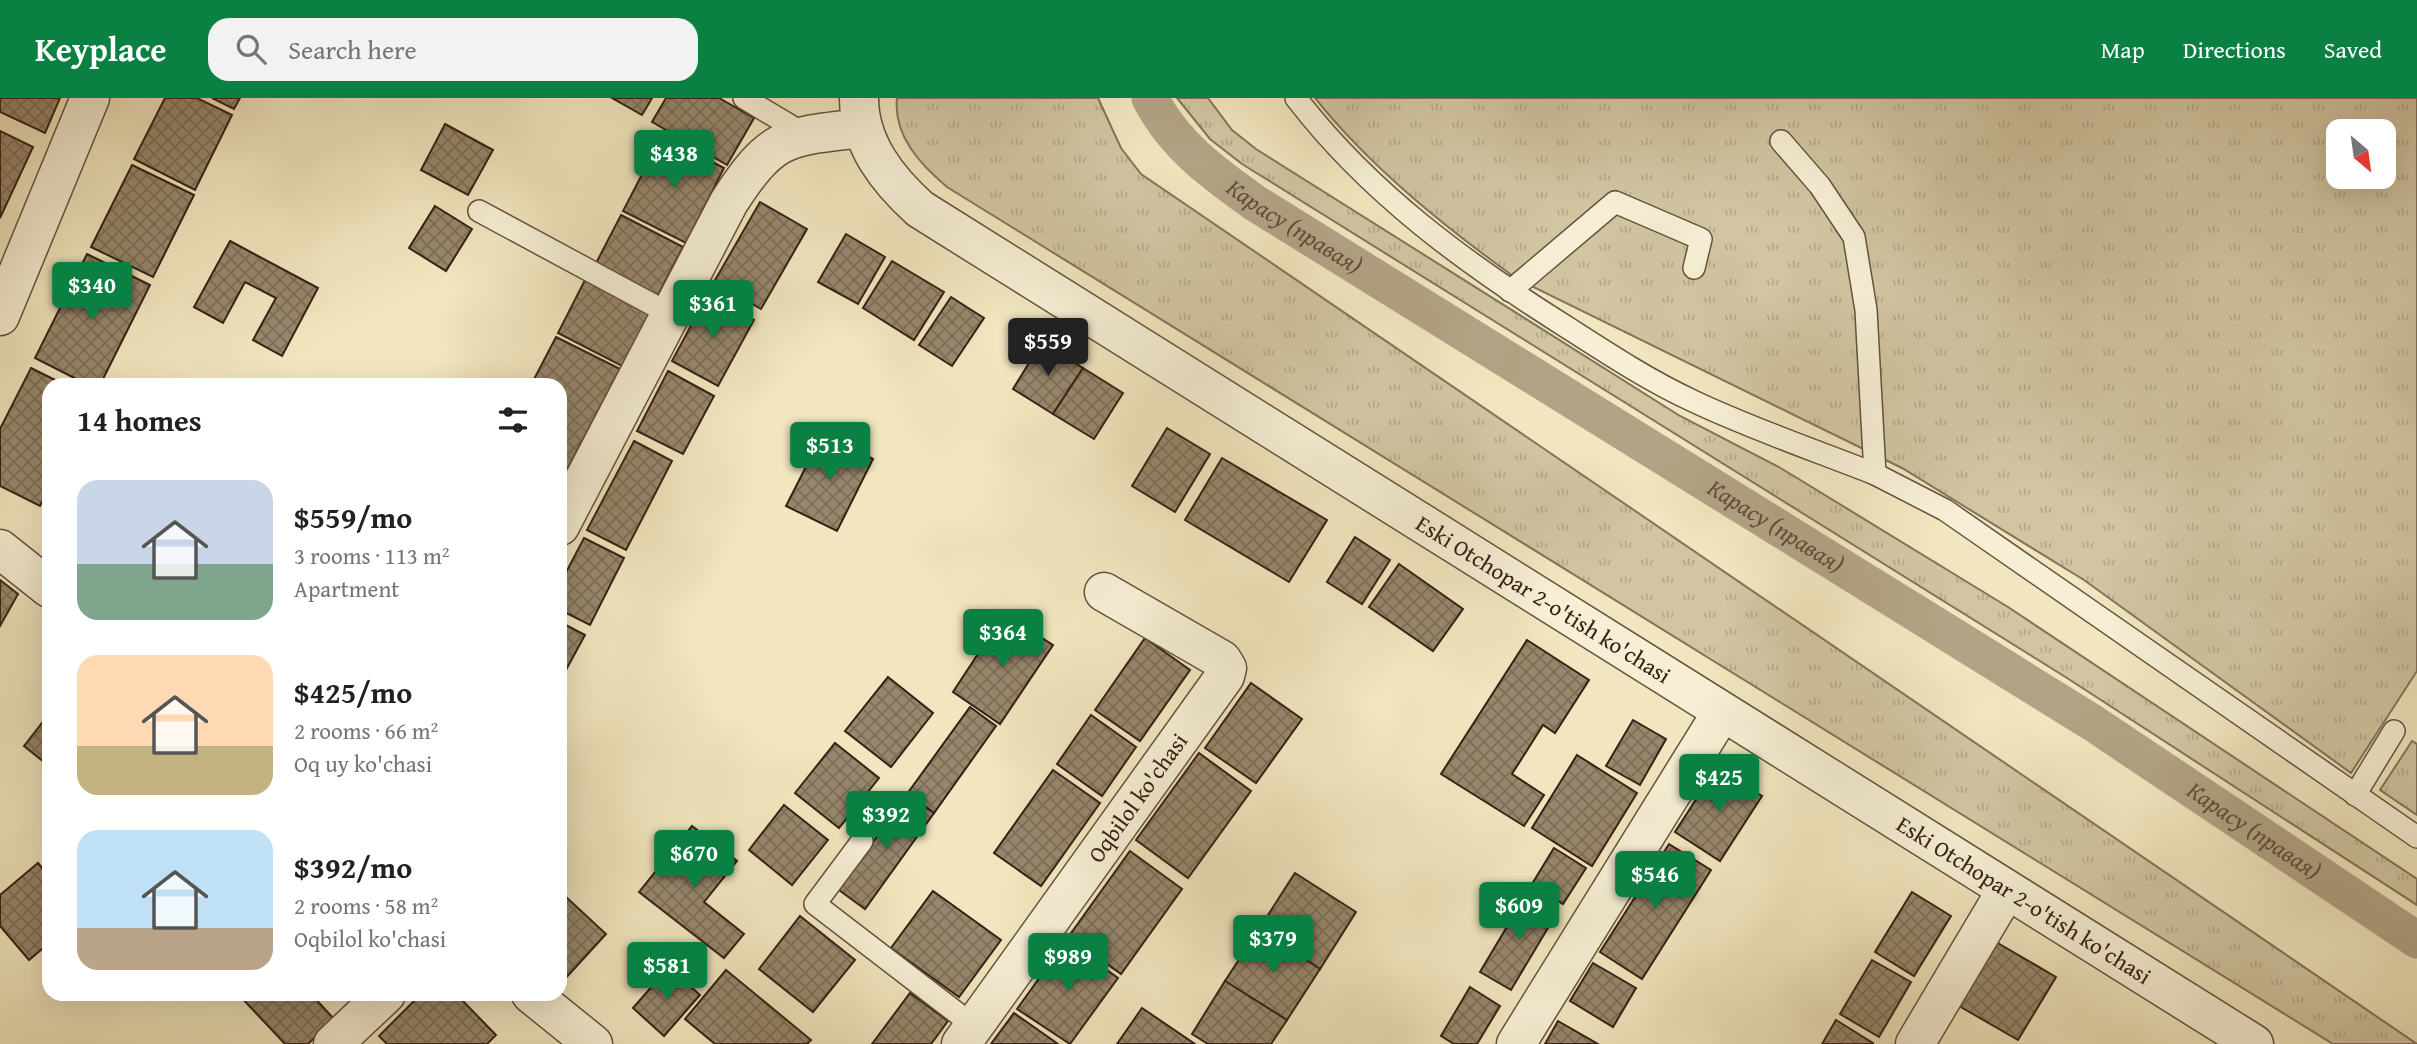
<!DOCTYPE html>
<html lang="en">
<head>
<meta charset="utf-8">
<style>
	body { margin:0; font-family:"Gentium Book Plus",serif; background:#f2f2f2; color:#202124; height:100vh; display:flex; flex-direction:column; font-size:26px; white-space:nowrap }
	* { box-sizing:border-box; margin:0 }
	p { font-size:23px; color:#757577 }
	.icon { flex:none; width:38px; height:38px; fill:none; stroke:currentColor; stroke-width:2; stroke-linecap:round; stroke-linejoin:round }
	.map { position:relative; flex:1; overflow:hidden }
	.panel { position:absolute; left:42px; top:280px; width:525px; height:623px; display:flex; flex-direction:column; background:#fff; border-radius:21px; box-shadow:0 7px 28px #0002 }
	.panel>* { flex:none }
	.needle { width:46px; rotate:151deg }
	.buttons { position:absolute; left:2326px; top:21px; display:grid; gap:14px }
	.buttons a { display:grid; place-items:center; width:70px; height:70px; border-radius:14px; background:#fff; box-shadow:0 7px 28px #0002; font-size:35px }
	.price { position:absolute; translate:-50% -60px; padding:0 16px; border-radius:7px; background:#0b8043; color:#fff; font-size:23px; line-height:46px; filter:drop-shadow(0 2px 4px #0008) }
	.price::after { content:''; position:absolute; left:50%; top:42px; width:21px; height:16px; margin-left:-10px; background:inherit; clip-path:polygon(0 0,100% 0,50% 100%) }
	.price.active { background:#222; color:#fff }
	ul { padding:0; list-style:none }
	li { display:flex; align-items:center; gap:21px; height:175px; padding:0 35px }
	li span { display:grid; place-items:center; flex:none; width:196px; height:140px; border-radius:21px; color:#555 }
	li>.icon { margin-inline-start:auto }
	span .icon { width:84px; height:84px; fill:#fffc; stroke-width:1 }
	li b { font-size:30px }
	h2 { display:flex; justify-content:space-between; align-items:center; height:84px; padding:0 35px; font-size:30px }
	header { display:flex; align-items:center; gap:42px; box-sizing:border-box; height:98px; padding:0 35px; background:#0b8043; color:#fff }
	header strong { font-size:33px }
	nav { display:flex; gap:38px; margin-inline-start:auto; font-size:24px }
	.search { width:490px; height:63px; background:#f2f2f2; display:flex; align-items:center; gap:18px; box-sizing:border-box; padding:0 24px; border-radius:21px; color:#757577; font-size:26px }
	.map>svg:first-child { display:block }
	.grass { fill:url(#grass-tufts); stroke:#83735b; stroke-width:2; fill-rule:evenodd }
	.lines { fill:none; stroke-linecap:round; stroke-linejoin:round }
	.canal { stroke:#b1a385; stroke-width:37 }
	.building { fill:url(#building-cross-hatch); stroke:#352114; stroke-width:2 }
	.service-casing { stroke:#64523f; stroke-width:24 }
	.minor-casing { stroke:#64523f; stroke-width:41 }
	.tertiary-casing { stroke:#64523f; stroke-width:41 }
	.service { stroke:#f6efd5; stroke-width:21 }
	.minor { stroke:#f6efd5; stroke-width:38 }
	.tertiary { stroke:#f6efd5; stroke-width:38 }
	.labels { text-anchor:middle; stroke-width:5; stroke-linejoin:round; paint-order:stroke }
	.street-label { font-size:23px; fill:#352114; stroke:#f6efd5 }
	.water-label { font-size:24px; font-style:italic; fill:#604e3c; stroke:#f6efd5 }
</style>
</head>
<body>
<header>
<strong>Keyplace</strong>
<div class="search"><svg class="icon" aria-label="search" viewBox="0 0 24 24"><circle cx="10" cy="10" r="6"/><path d="M15 15l6 6"/></svg>Search here</div>
<nav><a>Map</a><a>Directions</a><a>Saved</a></nav>
</header>
<div class="map">
<svg width="2417" height="946" viewBox="0 0 2417 946">
	<defs>
		<pattern id="grass-tufts" width="24" height="20" patternUnits="userSpaceOnUse" patternTransform="scale(1.75)"><rect width="24" height="20" fill="#d1c5a2"/><path d="M3 7l-1-3M5 7V3M7 7l1-3M15 17l-1-3M17 17v-4M19 17l1-3" fill="none" stroke="#b4a98b"/></pattern>
		<pattern id="building-cross-hatch" width="8" height="8" patternUnits="userSpaceOnUse" patternTransform="scale(1.75)"><rect width="8" height="8" fill="#97876d"/><path d="M0 0l8 8M0 8l8-8" fill="none" stroke="#7c6e58"/></pattern>
	</defs>
	<rect width="100%" height="100%" fill="#f1e6bf"/>
	<filter id="stains"><feTurbulence type="fractalNoise" baseFrequency=".00286" numOctaves="4"/><feColorMatrix values="0 0 0 0 .2 0 0 0 0 .09 0 0 0 0 .02 0 0 0 .5 -.17"/></filter>
	<radialGradient id="worn" r=".72"><stop offset=".6" stop-color="#630" stop-opacity="0"/><stop offset="1" stop-color="#630" stop-opacity=".3"/></radialGradient>
	<g class="grass">
		<path d="M897,0h201l23,50 20,26 1276,870h-84l-1386,-857c-26,-22 -54,-51 -50,-89z"/>
		<polygon points="1177,0 1208,0 1232,32 1256,51 1680,318 1779,369 2008,509 2417,781 2417,807 2067,580 1242,66 1210,41"/>
		<path d="M1315,0h1102v573l-66,102 -267,-193 -182,-112 -385,-189c-72,-52 -146,-111 -202,-181zM2338,33h46v46h-46z"/>
		<polygon points="2412,643 2417,646 2417,717 2380,692"/>
	</g>
	<g class="lines">
		<path class="canal" id="s1" d="M1150,0c24,47 63,75 105,105l838,520 324,217"/>
	</g>
	<g class="building">
		<polygon points="0,0 60,0 45,35 0,14"/>
		<polygon points="165,0 197,0 232,17 195,92 134,61"/>
		<polygon points="212,0 240,0 234,11"/>
		<polygon points="612,0 652,0 642,17"/>
		<polygon points="666,0 719,0 754,20 727,67 652,24"/>
		<polygon points="445,26 493,52 468,97 421,72"/>
		<polygon points="0,33 33,49 0,120"/>
		<polygon points="662,38 724,70 686,145 623,113"/>
		<polygon points="132,67 194,97 153,179 91,149"/>
		<polygon points="760,104 807,131 761,211 714,184"/>
		<polygon points="435,108 472,131 446,173 409,150"/>
		<polygon points="621,117 683,149 656,201 594,169"/>
		<polygon points="846,136 885,159 858,206 818,184"/>
		<polygon points="230,143 318,190 282,258 253,242 276,200 245,184 223,225 194,209"/>
		<polygon points="87,156 150,187 100,287 88,287 35,260"/>
		<polygon points="892,163 944,194 914,242 863,210"/>
		<polygon points="587,178 651,212 622,268 558,235"/>
		<polygon points="708,196 754,222 718,288 672,263"/>
		<polygon points="951,199 984,220 952,268 919,247"/>
		<polygon points="556,239 620,271 568,370 560,366 560,287 531,287"/>
		<polygon points="1042,244 1083,270 1053,316 1013,291"/>
		<polygon points="31,270 65,287 49,287 49,390 40,408 0,388 0,331"/>
		<polygon points="1083,270 1123,295 1094,341 1053,316"/>
		<polygon points="668,273 714,298 683,356 637,333"/>
		<polygon points="1167,330 1210,356 1175,414 1132,388"/>
		<polygon points="823,335 873,361 837,433 786,408"/>
		<polygon points="634,343 672,363 626,452 587,432"/>
		<polygon points="1222,360 1327,422 1289,484 1185,422"/>
		<polygon points="1355,439 1390,462 1362,506 1327,484"/>
		<polygon points="584,440 624,460 590,527 560,512 560,486"/>
		<polygon points="1399,466 1463,511 1433,553 1369,509"/>
		<polygon points="0,482 18,496 0,528"/>
		<polygon points="1004,516 1053,547 1000,626 953,594"/>
		<polygon points="560,524 585,537 560,583"/>
		<polygon points="1145,540 1190,572 1140,643 1095,612"/>
		<polygon points="1527,542 1589,582 1555,635 1543,627 1512,676 1544,697 1524,728 1441,676"/>
		<polygon points="888,579 933,615 891,669 845,633"/>
		<polygon points="1251,585 1302,621 1256,685 1205,650"/>
		<polygon points="970,609 996,628 934,715 907,696"/>
		<polygon points="49,616 49,668 24,648"/>
		<polygon points="1091,617 1136,649 1102,698 1057,666"/>
		<polygon points="1633,622 1666,641 1640,687 1606,668"/>
		<polygon points="835,645 879,680 839,730 795,695"/>
		<polygon points="1199,655 1251,693 1188,780 1136,742"/>
		<polygon points="1577,657 1637,695 1592,768 1532,730"/>
		<polygon points="1717,669 1762,698 1720,763 1675,734"/>
		<polygon points="1053,672 1100,705 1041,788 994,755"/>
		<polygon points="907,696 934,715 865,811 839,792"/>
		<polygon points="784,707 828,742 792,787 749,752"/>
		<polygon points="692,728 737,763 704,804 744,836 724,860 639,794"/>
		<polygon points="1669,746 1711,772 1642,881 1600,854"/>
		<polygon points="1554,750 1586,770 1563,806 1532,786"/>
		<polygon points="1130,753 1182,791 1121,876 1069,838"/>
		<polygon points="38,765 49,778 49,845 29,862 0,828 0,797"/>
		<polygon points="1295,775 1356,814 1320,871 1259,831"/>
		<polygon points="933,793 1001,842 959,899 891,850"/>
		<polygon points="1912,794 1951,818 1914,878 1875,854"/>
		<polygon points="1527,795 1558,813 1511,892 1480,874"/>
		<polygon points="566,799 606,836 563,883 560,880 560,805"/>
		<polygon points="800,818 855,862 813,914 759,871"/>
		<polygon points="1259,831 1320,871 1287,922 1225,883"/>
		<polygon points="1066,843 1118,880 1070,946 1017,911"/>
		<polygon points="1996,844 2056,879 2018,942 1959,908"/>
		<polygon points="1872,862 1911,884 1879,939 1840,916"/>
		<polygon points="1593,865 1636,890 1613,929 1570,903"/>
		<polygon points="669,869 700,897 664,938 633,910"/>
		<polygon points="726,872 811,942 807,946 715,946 685,921"/>
		<polygon points="1225,883 1287,922 1271,946 1208,946 1192,936"/>
		<polygon points="1470,889 1500,908 1477,946 1454,946 1441,938"/>
		<polygon points="910,895 948,923 931,946 872,946"/>
		<polygon points="238,896 311,896 334,921 308,946 285,946"/>
		<polygon points="421,896 456,896 496,937 487,946 387,946 379,938"/>
		<polygon points="1142,910 1195,946 1117,946"/>
		<polygon points="1014,915 1058,946 991,946"/>
		<polygon points="1836,922 1873,945 1873,946 1822,946"/>
		<polygon points="1558,923 1598,946 1545,946"/>
	</g>
	<g class="lines">
		<defs>
			<g id="service">
				<polyline points="744,0 806,37"/>
				<path d="M1296,0c73,95 169,165 269,228 42,27 83,54 128,75 59,28 121,49 182,73l-9,-164 -12,-73 -34,-51 -39,-45"/>
				<polyline points="479,113 670,216"/>
				<polyline points="1510,193 1615,104 1701,141 1694,170"/>
				<polyline points="1875,376 1945,412 2417,739"/>
				<polyline points="2355,697 2394,633"/>
				<polyline points="862,743 815,806 974,928"/>
			</g>
			<g id="minor">
				<path d="M560,428l169,-324c44,-68 57,-65 134,-74"/>
				<polyline points="0,451 49,490"/>
				<polyline points="531,896 593,946"/>
				<polyline points="333,946 386,896"/>
				<path id="s2" d="M961,946l264,-368 2,-8 -5,-8 -118,-68"/>
				<polyline points="1516,946 1722,614"/>
				<polyline points="1915,946 2006,793"/>
			</g>
			<g id="tertiary">
				<path id="s3" d="M859,0c0,46 29,82 61,111l1334,835"/>
				<polyline points="0,218 90,0"/>
			</g>
		</defs>
		<use href="#service" class="service-casing"/>
		<use href="#minor" class="minor-casing"/>
		<use href="#tertiary" class="tertiary-casing"/>
		<use href="#service" class="service"/>
		<use href="#minor" class="minor"/>
		<use href="#tertiary" class="tertiary"/>
	</g>
	<g class="labels">
		<g class="street-label">
			<text dy="8" stroke="none"><textPath href="#s3" startOffset="866">Eski Otchopar 2-o'tish ko'chasi</textPath></text>
			<text dy="8" stroke="none"><textPath href="#s2" startOffset="303">Oqbilol ko'chasi</textPath></text>
			<text dy="8" stroke="none"><textPath href="#s3" startOffset="1433">Eski Otchopar 2-o'tish ko'chasi</textPath></text>
		</g>
		<g class="water-label">
			<text dy="8" stroke="none"><textPath href="#s1" startOffset="196">Карасу (правая)</textPath></text>
			<text dy="8" stroke="none"><textPath href="#s1" startOffset="763">Карасу (правая)</textPath></text>
			<text dy="8" stroke="none"><textPath href="#s1" startOffset="1330">Карасу (правая)</textPath></text>
		</g>
	</g>
	<rect width="100%" height="100%" filter="url(#stains)"/>
	<rect width="100%" height="100%" fill="url(#worn)"/>
</svg>
<div class="buttons">
<a><svg class="needle" viewBox="-14 -14 28 28"><path d="M0-13l5 13h-10z" fill="#e53935"/><path d="M0 13l5-13h-10z" fill="#757577"/></svg></a>
</div>
<b class="price" style="left:674px;top:92px">$438</b>
<b class="price" style="left:92px;top:224px">$340</b>
<b class="price" style="left:713px;top:242px">$361</b>
<b class="price active" style="left:1048px;top:280px">$559</b>
<b class="price" style="left:830px;top:384px">$513</b>
<b class="price" style="left:1003px;top:571px">$364</b>
<b class="price" style="left:1719px;top:716px">$425</b>
<b class="price" style="left:886px;top:753px">$392</b>
<b class="price" style="left:694px;top:792px">$670</b>
<b class="price" style="left:1655px;top:813px">$546</b>
<b class="price" style="left:1519px;top:844px">$609</b>
<b class="price" style="left:1273px;top:877px">$379</b>
<b class="price" style="left:1068px;top:895px">$989</b>
<b class="price" style="left:667px;top:904px">$581</b>
<section class="panel">
<h2>14 homes<svg class="icon" aria-label="filters" viewBox="0 0 24 24"><path d="M4 7h16M4 17h16"/><circle cx="9" cy="7" r="2"/><circle cx="15" cy="17" r="2"/></svg></h2>
<ul>
<li><span style="background:linear-gradient(#c9d6e8 60%,#7fa58c 0)"><svg class="icon" aria-label="home" viewBox="0 0 24 24"><path d="M3 11l9-7 9 7M6 9v11h12V9"/></svg></span><div><b>$559/mo</b><p>3 rooms · 113 m²</p><p>Apartment</p></div></li>
<li><span style="background:linear-gradient(#ffd9b3 65%,#c2b280 0)"><svg class="icon" aria-label="home" viewBox="0 0 24 24"><path d="M3 11l9-7 9 7M6 9v11h12V9"/></svg></span><div><b>$425/mo</b><p>2 rooms · 66 m²</p><p>Oq uy ko'chasi</p></div></li>
<li><span style="background:linear-gradient(#bfe0f5 70%,#b9a48a 0)"><svg class="icon" aria-label="home" viewBox="0 0 24 24"><path d="M3 11l9-7 9 7M6 9v11h12V9"/></svg></span><div><b>$392/mo</b><p>2 rooms · 58 m²</p><p>Oqbilol ko'chasi</p></div></li>
</ul>
</section>
</div>
</body>
</html>
